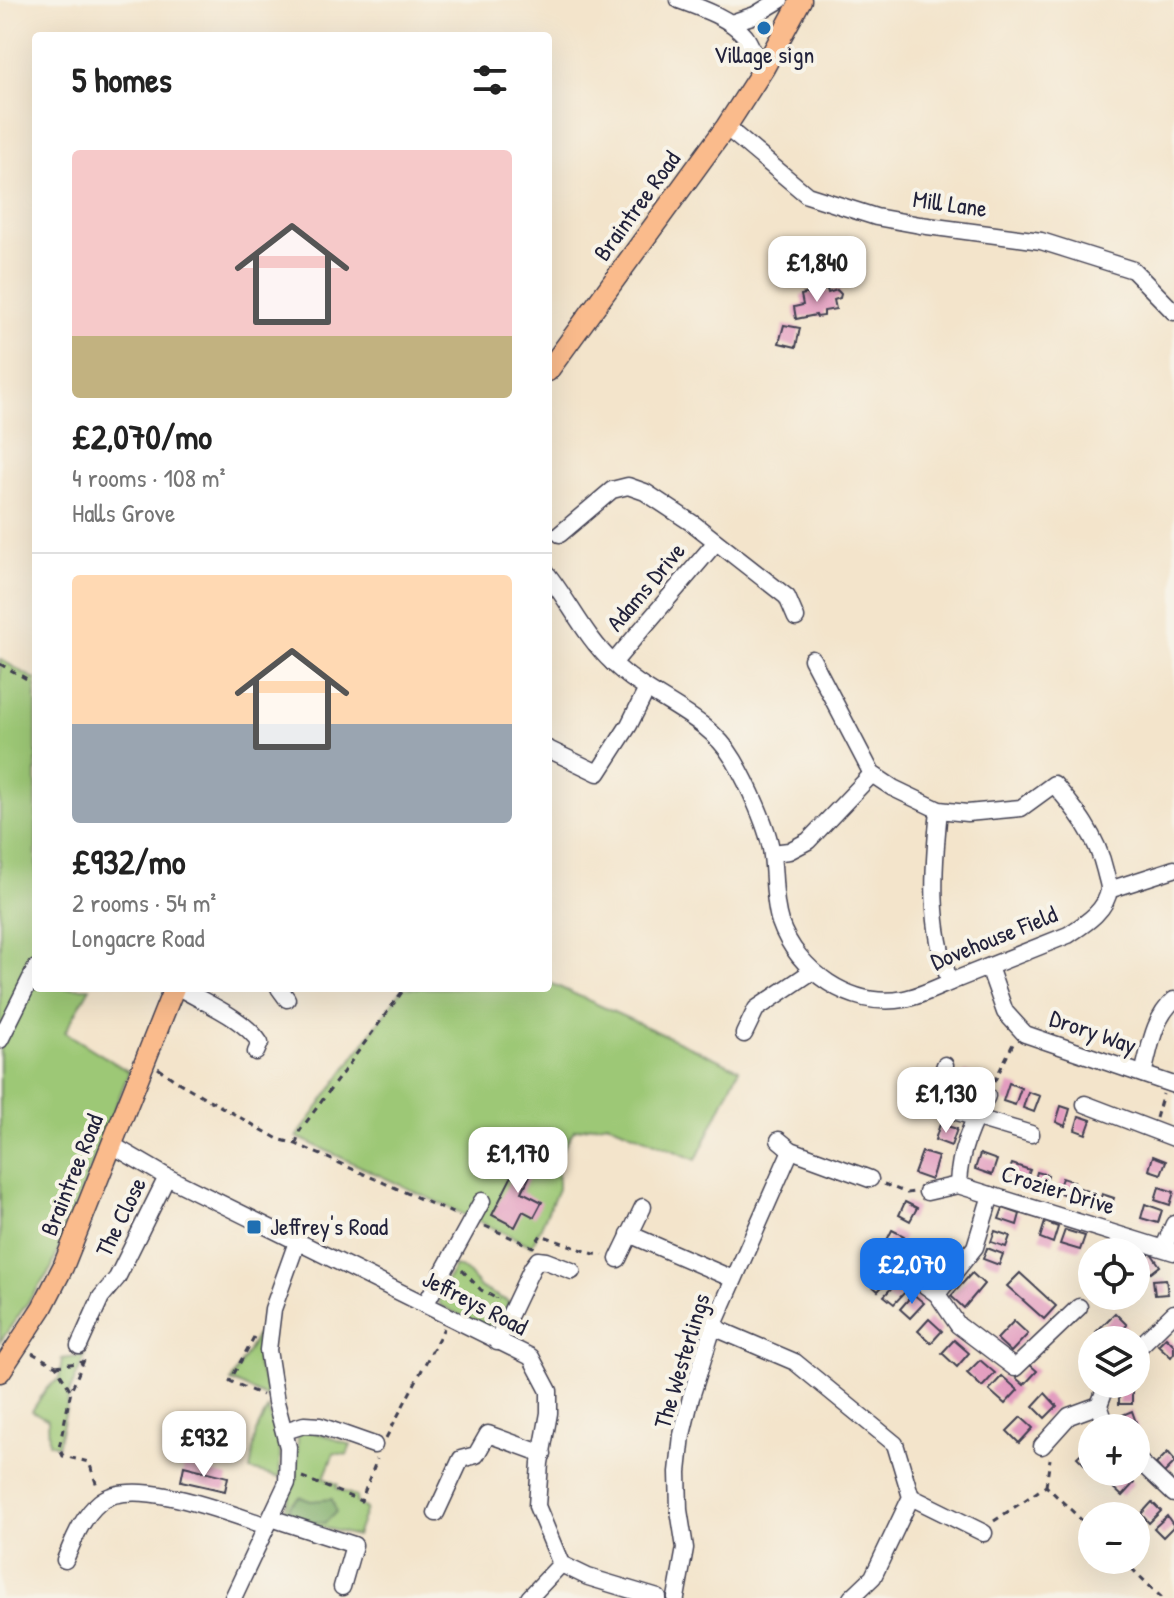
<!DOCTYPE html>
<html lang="en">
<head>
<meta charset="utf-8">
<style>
	body { margin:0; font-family:"Patrick Hand",sans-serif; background:#f6f6f6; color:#222; height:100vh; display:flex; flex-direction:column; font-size:30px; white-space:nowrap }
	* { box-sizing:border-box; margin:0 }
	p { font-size:26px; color:#767676 }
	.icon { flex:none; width:44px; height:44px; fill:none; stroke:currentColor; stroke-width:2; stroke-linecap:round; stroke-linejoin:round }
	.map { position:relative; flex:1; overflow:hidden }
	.details { position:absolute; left:32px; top:32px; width:520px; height:960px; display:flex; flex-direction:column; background:#fff; border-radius:8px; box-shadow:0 8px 32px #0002 }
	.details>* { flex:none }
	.fabs { position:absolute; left:1078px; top:1238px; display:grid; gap:16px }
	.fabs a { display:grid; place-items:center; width:72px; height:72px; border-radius:50%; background:#fff; box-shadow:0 8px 32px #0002; font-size:40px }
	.price { position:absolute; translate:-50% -68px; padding:0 18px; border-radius:16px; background:#fff; color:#222; font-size:26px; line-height:52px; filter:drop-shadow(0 2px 4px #0008) }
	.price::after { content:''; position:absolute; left:50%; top:48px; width:24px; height:18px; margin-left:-12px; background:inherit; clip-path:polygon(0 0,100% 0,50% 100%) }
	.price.selected { background:#1a73e8; color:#fff }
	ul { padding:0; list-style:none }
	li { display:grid; align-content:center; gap:16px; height:424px; padding:0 40px }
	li+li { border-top:2px solid #e0e0e0 }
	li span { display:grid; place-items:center; height:248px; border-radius:8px; color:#555 }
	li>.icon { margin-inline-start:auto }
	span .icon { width:144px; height:144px; fill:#fffc; stroke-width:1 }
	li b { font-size:34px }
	h2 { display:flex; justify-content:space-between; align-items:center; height:96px; padding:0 40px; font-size:34px }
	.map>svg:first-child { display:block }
	.green { fill:#9dc876; stroke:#607558; stroke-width:2 }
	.forest { fill:#7eac67; stroke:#506751; stroke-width:2 }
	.building { fill:#e39dc0 }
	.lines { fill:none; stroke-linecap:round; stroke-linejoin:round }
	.minor-casing { stroke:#413f51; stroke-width:19 }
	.major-casing { stroke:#413f51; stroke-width:23 }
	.path { stroke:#413f51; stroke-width:3; stroke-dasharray:6 6; stroke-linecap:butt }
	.minor { stroke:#fff; stroke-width:16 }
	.major { stroke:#fabb8c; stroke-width:20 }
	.poi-dot { fill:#1f6fb2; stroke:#f7f3e8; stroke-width:3 }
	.labels { text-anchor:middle; stroke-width:8; stroke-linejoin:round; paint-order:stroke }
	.poi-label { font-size:24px; fill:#22223b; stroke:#f7f3e8 }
	.street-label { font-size:24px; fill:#22223b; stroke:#f7f3e8 }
</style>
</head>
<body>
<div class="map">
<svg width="1174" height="1598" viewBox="0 0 1174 1598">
	<rect width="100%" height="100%" fill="#f7f3e8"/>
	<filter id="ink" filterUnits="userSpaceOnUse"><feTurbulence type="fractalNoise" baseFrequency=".0125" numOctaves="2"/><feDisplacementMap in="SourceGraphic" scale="16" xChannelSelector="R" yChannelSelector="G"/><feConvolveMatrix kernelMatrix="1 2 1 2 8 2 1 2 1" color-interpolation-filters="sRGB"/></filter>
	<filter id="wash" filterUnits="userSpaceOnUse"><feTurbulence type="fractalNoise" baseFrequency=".006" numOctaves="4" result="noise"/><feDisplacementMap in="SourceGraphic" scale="32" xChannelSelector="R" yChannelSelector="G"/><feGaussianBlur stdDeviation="1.8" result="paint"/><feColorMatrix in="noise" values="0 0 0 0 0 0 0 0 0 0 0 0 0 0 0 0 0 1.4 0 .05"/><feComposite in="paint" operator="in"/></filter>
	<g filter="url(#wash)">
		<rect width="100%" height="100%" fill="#f3e4cb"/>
		<g class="green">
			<polygon points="0,659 36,680 36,988 90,988 65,1032 129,1072 51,1269 0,1342"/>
			<polygon points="548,982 739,1069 696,1160 607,1123 574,1130 558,1157 558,1189 532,1246 297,1137 403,988 548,988"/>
			<polygon points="455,1266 466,1271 481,1288 509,1302 494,1332 440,1305 438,1294"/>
			<polygon points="262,1326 257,1365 263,1379 268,1398 231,1381"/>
			<polygon points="85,1356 70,1391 58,1446 49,1443 48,1420 32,1411 47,1388 59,1379 62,1359"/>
			<polygon points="268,1408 280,1452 280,1478 250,1470 256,1432"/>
			<polygon points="306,1429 351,1445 347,1455 334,1453 324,1478 338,1485 336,1488 357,1497 356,1502 366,1509 356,1536 282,1517 297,1478 298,1433"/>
		</g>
		<polygon class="forest" points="300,1497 311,1501 332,1499 336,1512 325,1523 301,1521 289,1512 290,1505"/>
		<g id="blocks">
			<g class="building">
				<polygon points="827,289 828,293 837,290 841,294 840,298 834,300 836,309 824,311 824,316 817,317 816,315 796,319 794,307 803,305 801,295"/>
				<polygon points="784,325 800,328 796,347 779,343"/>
				<polygon points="965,1072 983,1078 977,1096 958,1090"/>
				<polygon points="1009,1083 1021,1088 1015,1105 1003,1101"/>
				<polygon points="1028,1092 1040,1096 1034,1112 1023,1108"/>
				<polygon points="1061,1106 1070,1109 1065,1126 1056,1122"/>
				<polygon points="1079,1116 1091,1120 1086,1134 1075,1130"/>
				<polygon points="940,1124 957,1129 951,1146 935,1140"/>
				<polygon points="922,1152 938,1157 931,1180 914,1174"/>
				<polygon points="523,1154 537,1161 522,1192 542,1202 534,1217 523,1211 515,1227 492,1215"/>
				<polygon points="980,1154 997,1160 992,1175 975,1169"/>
				<polygon points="1153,1156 1166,1161 1161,1174 1149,1170"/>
				<polygon points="1012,1164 1030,1170 1025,1184 1007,1178"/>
				<polygon points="1037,1172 1048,1175 1044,1189 1033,1186"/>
				<polygon points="1062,1178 1074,1182 1069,1196 1057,1192"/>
				<polygon points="1159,1187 1174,1192 1170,1205 1155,1200"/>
				<polygon points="1080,1188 1096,1194 1092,1207 1075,1201"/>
				<polygon points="1102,1194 1114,1198 1109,1212 1097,1208"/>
				<polygon points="905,1202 917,1208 910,1221 899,1215"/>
				<polygon points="1145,1204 1162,1210 1158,1223 1141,1218"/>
				<polygon points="1003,1208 1020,1214 1017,1225 999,1219"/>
				<polygon points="1045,1222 1058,1227 1053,1243 1040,1238"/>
				<polygon points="892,1230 904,1236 898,1248 886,1242"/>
				<polygon points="1065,1230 1085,1236 1080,1250 1060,1244"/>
				<polygon points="995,1231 1010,1236 1006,1247 991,1242"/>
				<polygon points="987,1248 1003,1254 999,1265 983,1259"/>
				<polygon points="1151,1253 1160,1266 1151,1273 1141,1261"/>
				<polygon points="882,1269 891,1277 878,1291 869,1283"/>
				<polygon points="972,1273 984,1284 964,1308 951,1296"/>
				<polygon points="1020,1273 1056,1306 1044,1319 1007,1286"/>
				<polygon points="1166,1279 1168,1294 1155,1295 1153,1280"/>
				<polygon points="897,1282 906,1291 894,1304 884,1296"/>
				<polygon points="913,1294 924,1303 910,1318 900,1309"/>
				<polygon points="1115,1313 1127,1325 1112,1340 1104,1340 1096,1332"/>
				<polygon points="929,1319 942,1331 931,1343 918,1331"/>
				<polygon points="1014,1321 1028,1334 1011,1352 997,1339"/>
				<polygon points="1166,1337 1174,1345 1174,1353 1171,1357 1158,1345"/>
				<polygon points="954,1340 969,1353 957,1367 942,1353"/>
				<polygon points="980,1360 995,1373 982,1387 967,1373"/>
				<polygon points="1029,1364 1037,1371 1024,1385 1016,1378"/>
				<polygon points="1002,1376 1018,1390 1005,1404 989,1390"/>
				<rect x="1119" y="1387" width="13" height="17"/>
				<polygon points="1045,1393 1057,1406 1045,1418 1033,1406"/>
				<polygon points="1132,1411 1138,1428 1124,1428 1120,1416"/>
				<polygon points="1021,1417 1033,1428 1019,1443 1007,1431"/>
				<polygon points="1092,1443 1092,1472 1077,1457"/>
				<polygon points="1168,1452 1174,1459 1174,1463 1164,1473 1156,1464"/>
				<polygon points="184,1466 228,1477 225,1491 181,1481"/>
				<polygon points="1121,1472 1134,1483 1122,1496 1109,1484"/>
				<polygon points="1152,1502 1161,1511 1149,1523 1141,1514"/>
				<polygon points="1167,1516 1174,1526 1163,1537 1154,1528"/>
			</g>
		</g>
	</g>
	<g filter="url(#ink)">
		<use href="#blocks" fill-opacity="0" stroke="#413f51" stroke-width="2"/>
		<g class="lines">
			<defs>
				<g id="minor">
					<path d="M679,0c22,8 51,18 66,36 8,11 9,23 19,32"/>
					<polyline points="731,23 755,15 780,0"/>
					<polyline points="726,127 807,195 876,217 920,225 1041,241 1133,270 1174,312"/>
					<polyline points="560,534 612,490 628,486 645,492 695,525 787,597 796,618"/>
					<path d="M548,575c22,28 38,63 65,88 38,37 93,50 121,97 13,22 36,71 38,96 3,22 1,44 8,66 17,49 71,87 124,77 17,-3 34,-12 51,-19 37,-15 75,-30 113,-45 15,-10 39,-24 41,-46 0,-5 -3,-13 -4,-18 -8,-35 -29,-61 -51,-87l-33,24 -54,5 -28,-3 -46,-22 -21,-14 -60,-115"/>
					<polyline points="613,663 716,542"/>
					<polyline points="548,749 598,773 629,725 646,691"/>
					<path d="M939,810c-6,60 -10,115 11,172"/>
					<polyline points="772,853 789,851 808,841 872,774"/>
					<polyline points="1109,890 1174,869"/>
					<polyline points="989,967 1005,1012 1025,1034 1174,1085"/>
					<path d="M180,988c25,15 64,30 80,55l-4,9"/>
					<polyline points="279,988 287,999"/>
					<polyline points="744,1034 756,1009 811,972"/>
					<polyline points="0,1040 36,968"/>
					<polyline points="945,1065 935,1095 938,1103 947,1109 1031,1134"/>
					<path d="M1143,1074c7,-26 10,-55 31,-74"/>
					<polyline points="1085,1104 1174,1138"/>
					<polyline points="779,1140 791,1150 870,1179"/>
					<polyline points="112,1145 167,1177 531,1357 549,1391 549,1413 540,1463 537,1506 561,1564 588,1577 658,1598"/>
					<path d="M958,1185c1,-33 13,-61 29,-89"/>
					<polyline points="927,1192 958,1185 1174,1252"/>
					<polyline points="629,1234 733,1279"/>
					<polyline points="1164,1247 1174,1224"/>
					<polyline points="618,1259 643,1207"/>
					<polyline points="904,1270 937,1294 958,1325 1015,1368 1079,1307"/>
					<polyline points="937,1294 975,1247 991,1195"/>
					<polyline points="425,1305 482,1201"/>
					<polyline points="713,1327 795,1362 895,1444 911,1497 873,1577 851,1598"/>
					<polyline points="497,1342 532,1268 538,1260 546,1261 572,1271"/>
					<polyline points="79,1346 101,1297 117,1278 167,1177"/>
					<polyline points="1136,1350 1174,1313"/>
					<polyline points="1107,1384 1099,1405 1107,1428"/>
					<polyline points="285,1431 304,1425 320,1426 374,1445"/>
					<polyline points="1042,1446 1069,1416 1099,1405"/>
					<polyline points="1136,1458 1174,1494"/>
					<polyline points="911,1497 984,1533"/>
					<polyline points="436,1513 461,1459 476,1455 488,1434 543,1454"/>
					<polyline points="271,1518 354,1545 342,1587"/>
					<path d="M65,1560c9,-21 17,-43 35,-58 33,-27 130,12 167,24"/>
					<polyline points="233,1598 287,1483 288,1447 276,1402 268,1350 273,1309 297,1242"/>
					<polyline points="529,1598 561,1564"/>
					<polyline points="676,1598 685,1548 679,1510 678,1472 682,1435 691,1397 713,1327 791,1150"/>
				</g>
				<g id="major">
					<polyline points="548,371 726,127 764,68 801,0"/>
					<polyline points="0,1372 42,1308 63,1267 174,988"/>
				</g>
			</defs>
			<use href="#minor" class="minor-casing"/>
			<use href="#major" class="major-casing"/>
			<g class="path">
				<polyline points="0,664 36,684"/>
				<polyline points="158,1068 176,1081 278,1139 296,1144 459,1216"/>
				<polyline points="994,1082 1014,1042"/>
				<polyline points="1156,1118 1163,1094"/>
				<polyline points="296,1144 299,1132 405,988"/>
				<polyline points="884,1184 907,1193 915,1192"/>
				<polyline points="485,1226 533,1247 541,1235 594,1254 603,1255"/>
				<polyline points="462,1270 481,1290 499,1300"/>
				<polyline points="487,1321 496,1298"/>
				<polyline points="254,1337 230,1381 262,1395"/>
				<polyline points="32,1353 56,1366 71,1391"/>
				<polyline points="84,1360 71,1391 59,1448 63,1456 89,1462 98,1489"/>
				<polyline points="56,1366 84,1362"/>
				<polyline points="386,1438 444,1328"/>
				<polyline points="302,1477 361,1501 377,1459"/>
				<polyline points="1046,1486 1050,1459"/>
				<polyline points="994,1521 1046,1486 1092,1530"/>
				<polyline points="1123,1560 1162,1598"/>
			</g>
			<use href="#minor" class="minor"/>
			<use href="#major" class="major"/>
		</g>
	</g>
	<g class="poi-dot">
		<circle cx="764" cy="28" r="8"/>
		<rect x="246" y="1219" width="16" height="16" rx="4"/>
	</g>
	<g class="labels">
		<g class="poi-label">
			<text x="764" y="63">Village sign</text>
			<text x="270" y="1235" text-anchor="start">Jeffrey's Road</text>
		</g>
		<g class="street-label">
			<text transform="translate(950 204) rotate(8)" y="8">Mill Lane</text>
			<text transform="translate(637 206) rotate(-54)" y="8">Braintree Road</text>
			<text transform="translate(646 587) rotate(-50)" y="8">Adams Drive</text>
			<text transform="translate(994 938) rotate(-22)" y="8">Dovehouse Field</text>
			<text transform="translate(1093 1032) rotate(19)" y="8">Drory Way</text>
			<text transform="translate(72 1175) rotate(-68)" y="8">Braintree Road</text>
			<text transform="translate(1058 1190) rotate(17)" y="8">Crozier Drive</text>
			<text transform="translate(121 1217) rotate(-64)" y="8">The Close</text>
			<text transform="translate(475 1303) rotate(27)" y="8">Jeffreys Road</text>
			<text transform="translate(682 1361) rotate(-73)" y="8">The Westerlings</text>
		</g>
	</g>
</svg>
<div class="fabs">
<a><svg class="icon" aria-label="locate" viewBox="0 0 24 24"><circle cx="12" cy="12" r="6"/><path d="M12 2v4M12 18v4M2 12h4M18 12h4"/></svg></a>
<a><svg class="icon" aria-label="layers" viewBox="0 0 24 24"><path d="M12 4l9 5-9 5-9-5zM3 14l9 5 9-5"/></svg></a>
<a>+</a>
<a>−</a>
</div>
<b class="price" style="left:817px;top:304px">£1,840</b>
<b class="price" style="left:946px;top:1135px">£1,130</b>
<b class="price" style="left:518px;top:1195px">£1,170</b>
<b class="price selected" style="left:912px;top:1306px">£2,070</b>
<b class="price" style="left:204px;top:1479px">£932</b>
<section class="details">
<h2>5 homes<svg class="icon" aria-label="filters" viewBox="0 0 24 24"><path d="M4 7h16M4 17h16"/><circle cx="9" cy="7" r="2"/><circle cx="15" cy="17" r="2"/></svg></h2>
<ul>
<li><span style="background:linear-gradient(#f6c9c9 75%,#c2b280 0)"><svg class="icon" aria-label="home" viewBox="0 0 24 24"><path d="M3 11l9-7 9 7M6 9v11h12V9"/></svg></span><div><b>£2,070/mo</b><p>4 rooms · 108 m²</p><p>Halls Grove</p></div></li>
<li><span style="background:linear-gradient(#ffd9b3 60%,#9aa5b1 0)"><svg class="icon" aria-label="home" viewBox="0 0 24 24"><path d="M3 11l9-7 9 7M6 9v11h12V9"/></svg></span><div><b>£932/mo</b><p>2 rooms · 54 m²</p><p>Longacre Road</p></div></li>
</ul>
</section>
</div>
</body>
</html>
